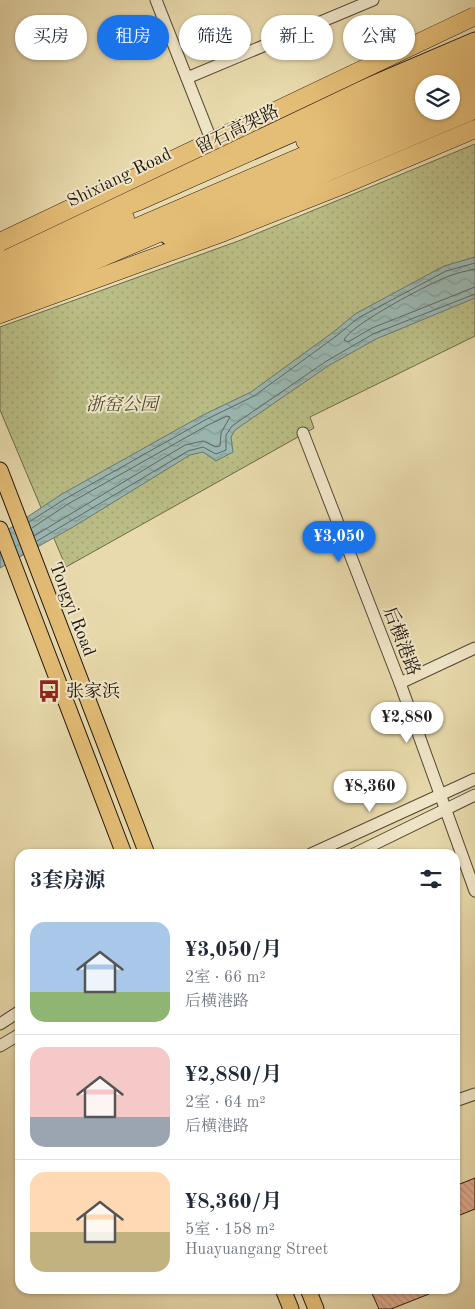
<!DOCTYPE html>
<html lang="zh">
<head>
<meta charset="utf-8">
<style>
	body { margin:0; font-family:"Old Standard TT","Noto Serif SC",serif; background:#f6f6f7; color:#1f2937; height:100vh; display:flex; flex-direction:column; font-size:19px; white-space:nowrap }
	* { box-sizing:border-box; margin:0 }
	p { font-size:16px; color:#747a83 }
	.icon { flex:none; width:28px; height:28px; fill:none; stroke:currentColor; stroke-width:2; stroke-linecap:round; stroke-linejoin:round }
	.map { position:relative; flex:1; overflow:hidden }
	.side { position:absolute; left:15px; top:849px; width:445px; height:445px; display:flex; flex-direction:column; background:#fff; border-radius:15px; box-shadow:0 1px 4px #0004 }
	.side>* { flex:none }
	.hud { position:absolute; left:15px; top:15px; width:445px; height:45px; display:flex; gap:10px }
	.buttons { position:absolute; left:415px; top:75px; display:grid; gap:10px }
	.buttons a { display:grid; place-items:center; width:45px; height:45px; border-radius:50%; background:#fff; box-shadow:0 1px 4px #0004; font-size:25px }
	.price { position:absolute; translate:-50% -42px; padding:0 11px; border-radius:18px; background:#fff; color:#222; font-size:16px; line-height:32px; filter:drop-shadow(0 1px 2px #0008) }
	.price::after { content:''; position:absolute; left:50%; top:30px; width:15px; height:11px; margin-left:-8px; background:inherit; clip-path:polygon(0 0,100% 0,50% 100%) }
	.price.active { background:#1a73e8; color:#fff }
	ul { padding:0; list-style:none }
	li { display:flex; align-items:center; gap:15px; height:125px; padding:0 15px }
	li+li { border-top:1px solid #e0e1e3 }
	li span { display:grid; place-items:center; flex:none; width:140px; height:100px; border-radius:15px; color:#555 }
	li>.icon { margin-inline-start:auto }
	span .icon { width:60px; height:60px; fill:#fffc; stroke-width:1 }
	li b { font-size:21px }
	h2 { display:flex; justify-content:space-between; align-items:center; height:60px; padding:0 15px; font-size:21px }
	.chip { padding:0 18px; border-radius:22px; background:#fff; box-shadow:0 1px 4px #0004; font-size:18px; line-height:45px }
	.chip.active { background:#1a73e8; color:#fff }
	.map>svg:first-child { display:block }
	.park { fill:url(#park-dots); stroke:#6e6a4b }
	.water { fill:url(#water-waves); stroke:#6a7872 }
	.lines { fill:none; stroke-linecap:round; stroke-linejoin:round }
	.shore { stroke:#5e6862; stroke-width:1 }
	.building { fill:url(#building-back-hatch); stroke:#221710 }
	.minor-casing { stroke:#544837; stroke-width:13 }
	.major-casing { stroke:#221710; stroke-width:17 }
	.highway-casing { stroke:#221710; stroke-width:19 }
	.minor { stroke:#f0e7c9; stroke-width:11 }
	.major { stroke:#e4bd76; stroke-width:15 }
	.highway { stroke:#e4bd76; stroke-width:18 }
	.highway-bridge-casing { stroke:#221710; stroke-width:19; stroke-linecap:butt }
	.highway-bridge { stroke:#e4bd76; stroke-width:18 }
	.labels { text-anchor:middle; stroke-width:4; stroke-linejoin:round; paint-order:stroke }
	.street-label { font-size:18px; fill:#221710; stroke:#f0e7c9 }
	.park-label { font-size:18px; font-style:italic; fill:#504933; stroke:#f0e7c9 }
	.poi-label { font-size:18px; fill:#221710; stroke:#f0e7c9; text-anchor:start }
</style>
</head>
<body>
<div class="map">
<svg width="475" height="1309" viewBox="0 0 475 1309">
	<defs>
		<pattern id="park-dots" width="8" height="8" patternUnits="userSpaceOnUse" patternTransform="scale(1.25)"><rect width="8" height="8" fill="#babe86"/><path d="M2 2h.1M6 6h.1" fill="none" stroke="#a0a373" stroke-width="1.8" stroke-linecap="round"/></pattern>
		<pattern id="water-waves" width="16" height="10" patternUnits="userSpaceOnUse" patternTransform="scale(1.25)"><rect width="16" height="10" fill="#9ab8b3"/><path d="M0 5q4-4 8 0t8 0" fill="none" stroke="#849d99"/></pattern>
		<pattern id="building-back-hatch" width="6" height="6" patternUnits="userSpaceOnUse" patternTransform="scale(1.25)"><rect width="6" height="6" fill="#dfab8e"/><path d="M-1 5l2 2M0 0l6 6M5-1l2 2" fill="none" stroke="#bf9279"/></pattern>
	</defs>
	<rect width="100%" height="100%" fill="#e8daac"/>
	<filter id="stains"><feTurbulence type="fractalNoise" baseFrequency=".004" numOctaves="4"/><feColorMatrix values="0 0 0 0 .2 0 0 0 0 .09 0 0 0 0 .02 0 0 0 .5 -.17"/></filter>
	<radialGradient id="worn" r=".72"><stop offset=".6" stop-color="#630" stop-opacity="0"/><stop offset="1" stop-color="#630" stop-opacity=".3"/></radialGradient>
	<polygon class="park" points="475,144 475,336 310,417 314,428 66,567 0,410 0,327 241,240"/>
	<polygon class="water" points="475,257 475,298 376,339 328,366 235,430 231,437 233,452 216,461 203,452 190,455 73,527 0,568 0,535 62,494 203,415 251,392 336,330 355,314 444,266"/>
	<g class="lines">
		<g class="shore">
			<path d="M475,269c-9,2 -18,4 -26,7 -19,7 -99,49 -105,64l4,2 24,-14 103,-41"/>
			<polyline points="29,522 65,499 205,420 254,396 339,334 358,318 446,271 475,263"/>
			<polyline points="32,528 68,504 208,425 227,416 230,417 221,433 220,446 216,447 203,441 185,445 34,536"/>
			<polyline points="37,541 188,451 203,447 216,454 226,450 226,435 232,426 325,362 373,334 475,294"/>
		</g>
	</g>
	<g class="building">
		<polygon points="475,1178 475,1209 455,1217 455,1186"/>
		<polygon points="370,1289 427,1289 429,1294 391,1309 379,1309"/>
	</g>
	<g class="lines">
		<defs>
			<g id="minor">
				<polyline points="156,0 214,147"/>
				<polyline points="187,78 373,0"/>
				<polyline points="303,433 400,683 475,891"/>
				<polyline points="400,683 475,648"/>
				<polyline points="311,854 475,779"/>
				<polyline points="354,854 475,795"/>
				<polyline points="0,1024 20,1011"/>
				<polyline points="0,1046 20,1034"/>
				<polyline points="455,1101 475,1094"/>
			</g>
			<g id="major">
				<polyline points="85,214 215,151 475,40"/>
				<polyline points="168,237 233,214 475,111"/>
				<polyline points="0,255 32,239"/>
				<polyline points="0,300 71,272"/>
				<polyline points="0,470 147,854"/>
				<polyline points="0,529 124,854"/>
				<polyline points="283,1289 291,1309"/>
				<polyline points="308,1289 316,1309"/>
			</g>
			<g id="highway">
				<polyline points="436,84 475,67"/>
				<polyline points="451,92 475,82"/>
				<polyline points="451,108 475,97"/>
				<polyline points="305,141 424,89"/>
				<polyline points="22,244 139,201 475,52"/>
				<polyline points="0,271 125,218"/>
				<polyline points="61,275 443,111"/>
				<polyline points="0,286 424,104"/>
				<polyline points="0,314 224,232 343,185 475,129"/>
			</g>
		</defs>
		<use href="#minor" class="minor-casing"/>
		<use href="#major" class="major-casing"/>
		<use href="#highway" class="highway-casing"/>
		<use href="#minor" class="minor"/>
		<use href="#major" class="major"/>
		<use href="#highway" class="highway"/>
		<defs>
			<polyline id="highway-bridge" points="0,242 475,16"/>
		</defs>
		<use href="#highway-bridge" class="highway-bridge-casing"/>
		<use href="#highway-bridge" class="highway-bridge"/>
	</g>
	<defs>
		<symbol id="bus-bare" viewBox="-9 -9 18 18"><path d="M-5-6H5V4H4V6H2V4H-2V6H-4V4H-5ZM-3.5-4V0h7V-4ZM-3.5 1.2v1.5H-2V1.2ZM2 1.2v1.5H3.5V1.2Z" fill="#8f2418" stroke="#f0e7c9" stroke-width="2.5" paint-order="stroke"/></symbol>
	</defs>
	<g fill-rule="evenodd">
		<use href="#bus-bare" x="33" y="675" width="32" height="32"/>
	</g>
	<g class="labels">
		<g class="street-label">
			<text transform="translate(237 129) rotate(-26)" y="6">留石高架路</text>
			<text transform="translate(119 177) rotate(-26)" y="6">Shixiang Road</text>
			<text transform="translate(73 609) rotate(69)" y="6">Tongyi Road</text>
			<text transform="translate(402 641) rotate(69)" y="6">后横港路</text>
		</g>
		<g class="park-label">
			<text x="122" y="410">浙窑公园</text>
		</g>
		<g class="poi-label">
			<text x="66" y="697">张家浜</text>
		</g>
	</g>
	<rect width="100%" height="100%" filter="url(#stains)"/>
	<rect width="100%" height="100%" fill="url(#worn)"/>
</svg>
<div class="buttons">
<a><svg class="icon" aria-label="layers" viewBox="0 0 24 24"><path d="M12 4l9 5-9 5-9-5zM3 14l9 5 9-5"/></svg></a>
</div>
<b class="price active" style="left:339px;top:563px">¥3,050</b>
<b class="price" style="left:407px;top:744px">¥2,880</b>
<b class="price" style="left:370px;top:813px">¥8,360</b>
<div class="hud">
<a class="chip">买房</a>
<a class="chip active">租房</a>
<a class="chip">筛选</a>
<a class="chip">新上</a>
<a class="chip">公寓</a>
</div>
<section class="side">
<h2>3套房源<svg class="icon" aria-label="filters" viewBox="0 0 24 24"><path d="M4 7h16M4 17h16"/><circle cx="9" cy="7" r="2"/><circle cx="15" cy="17" r="2"/></svg></h2>
<ul>
<li><span style="background:linear-gradient(#a9c7e8 70%,#8fb573 0)"><svg class="icon" aria-label="home" viewBox="0 0 24 24"><path d="M3 11l9-7 9 7M6 9v11h12V9"/></svg></span><div><b>¥3,050/月</b><p>2室 · 66 m²</p><p>后横港路</p></div></li>
<li><span style="background:linear-gradient(#f6c9c9 70%,#9aa5b1 0)"><svg class="icon" aria-label="home" viewBox="0 0 24 24"><path d="M3 11l9-7 9 7M6 9v11h12V9"/></svg></span><div><b>¥2,880/月</b><p>2室 · 64 m²</p><p>后横港路</p></div></li>
<li><span style="background:linear-gradient(#ffd9b3 60%,#c2b280 0)"><svg class="icon" aria-label="home" viewBox="0 0 24 24"><path d="M3 11l9-7 9 7M6 9v11h12V9"/></svg></span><div><b>¥8,360/月</b><p>5室 · 158 m²</p><p>Huayuangang Street</p></div></li>
</ul>
</section>
</div>
</body>
</html>
